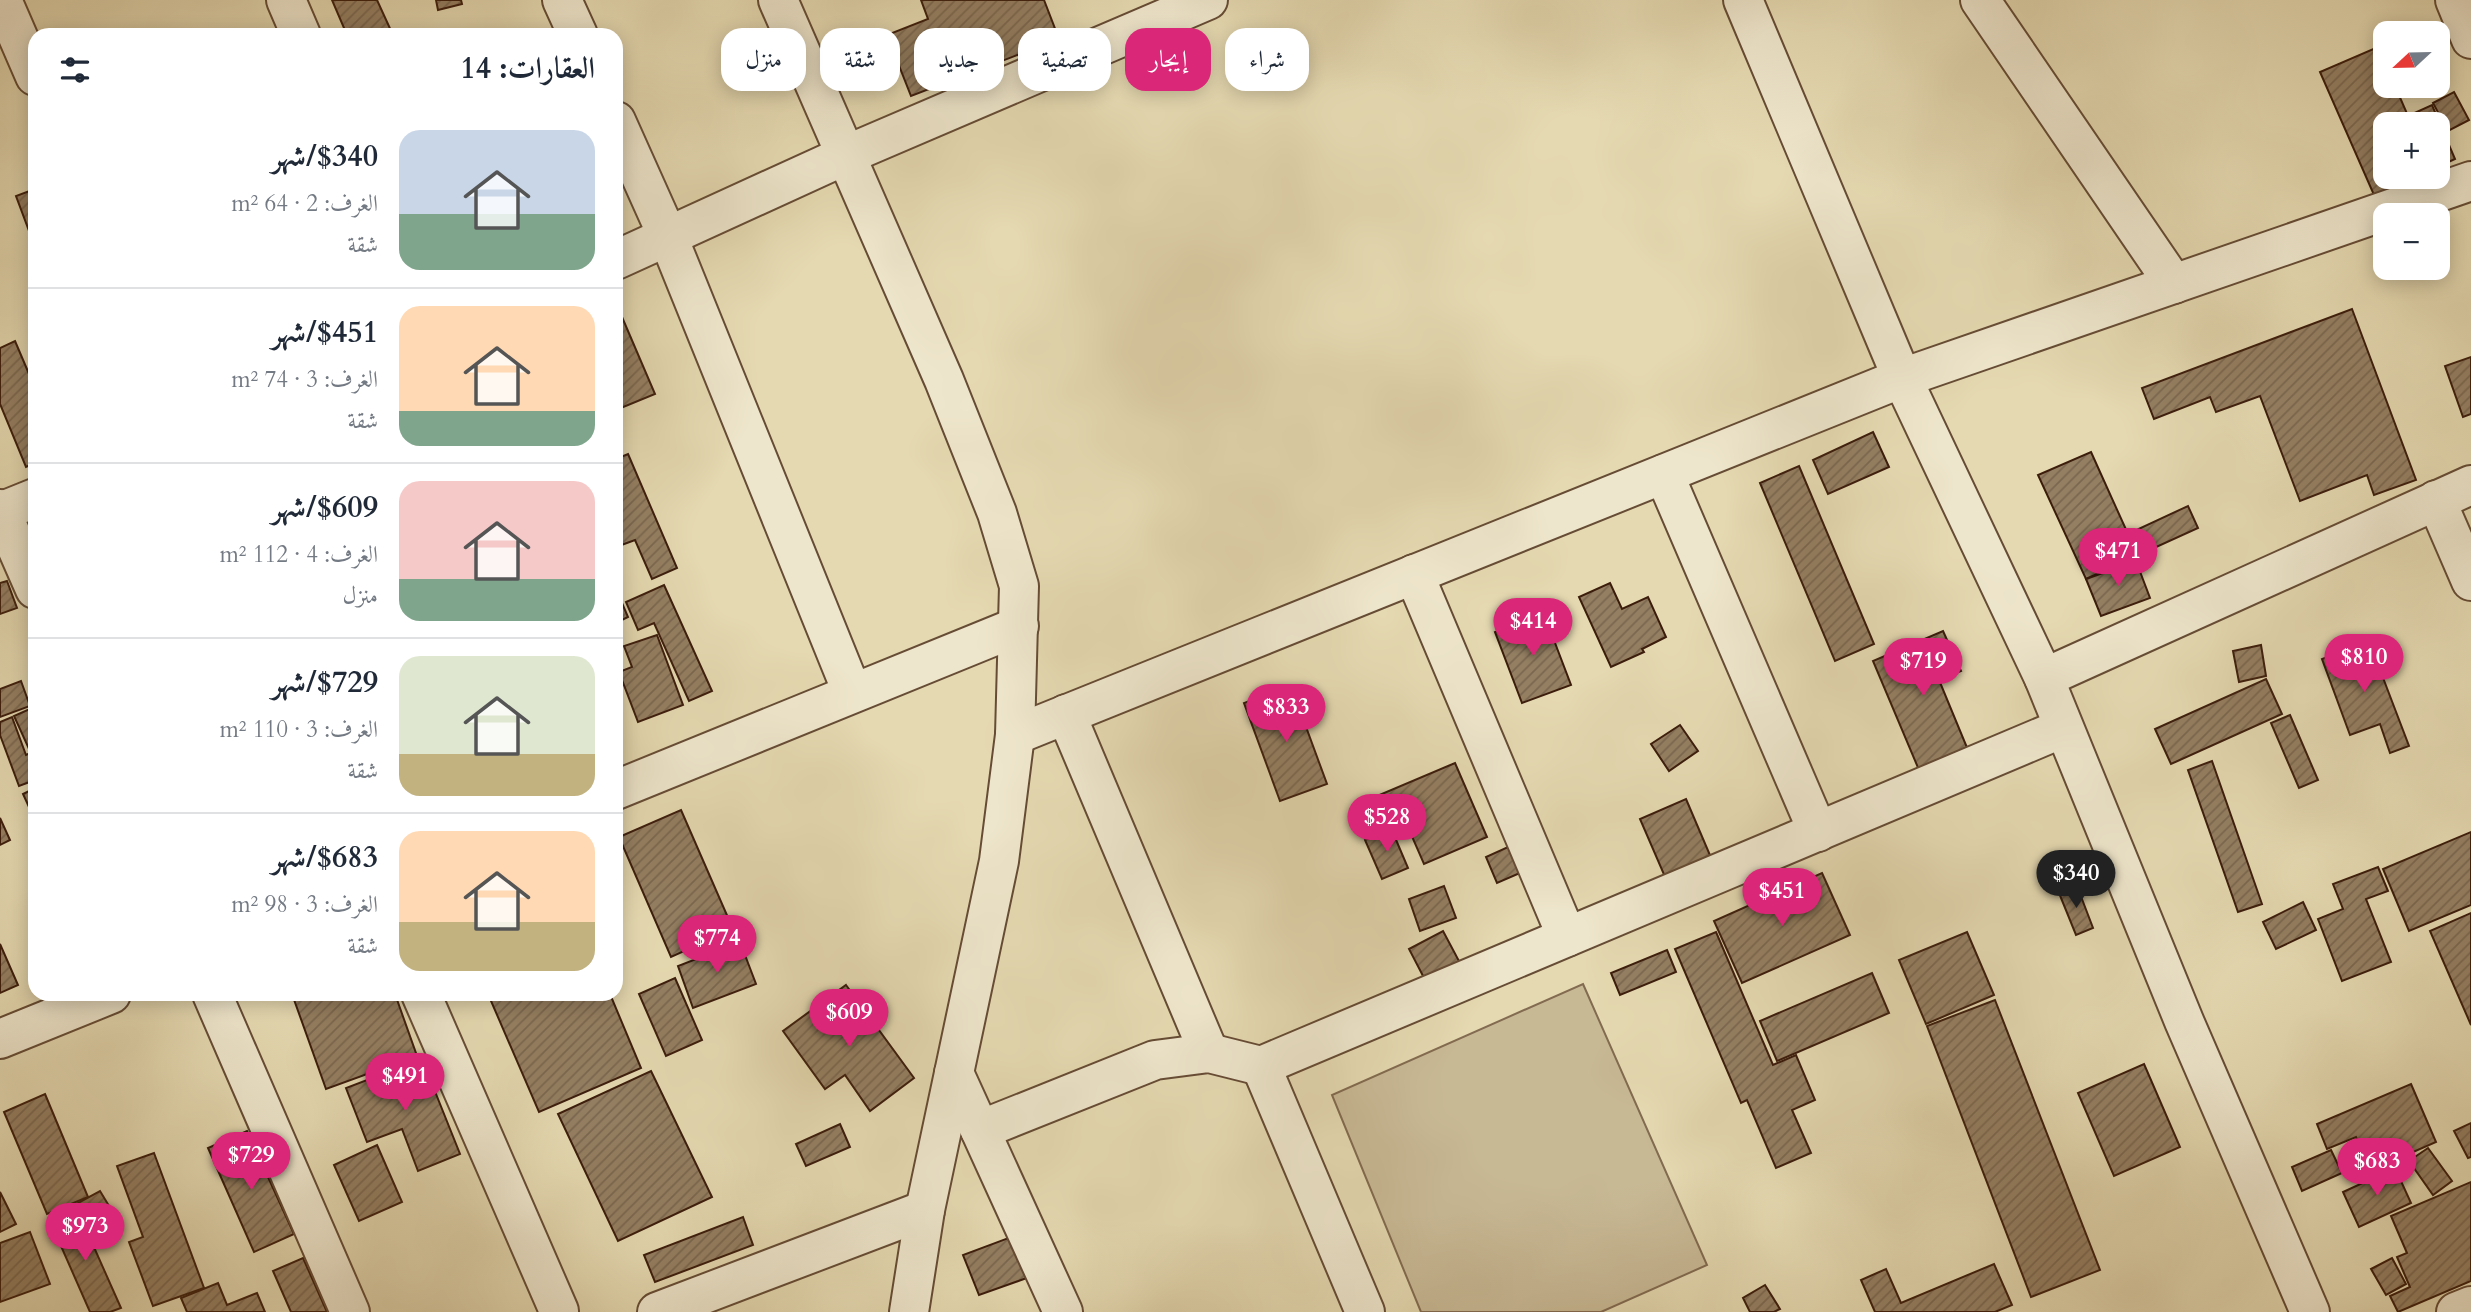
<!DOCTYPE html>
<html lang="ar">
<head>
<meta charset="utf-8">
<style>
	body { margin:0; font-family:Cardo,Amiri,serif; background:#f6f6f7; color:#1f2937; direction:rtl; height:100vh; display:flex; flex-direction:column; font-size:26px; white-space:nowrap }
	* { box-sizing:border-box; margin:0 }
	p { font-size:23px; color:#747a83 }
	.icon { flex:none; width:38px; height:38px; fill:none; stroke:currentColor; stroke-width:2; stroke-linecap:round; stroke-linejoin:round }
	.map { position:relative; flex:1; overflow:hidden; direction:ltr }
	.side { position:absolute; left:28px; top:28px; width:595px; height:973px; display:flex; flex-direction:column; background:#fff; border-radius:21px; box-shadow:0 4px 18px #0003; direction:rtl }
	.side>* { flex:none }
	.guide { position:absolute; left:644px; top:28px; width:665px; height:63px; direction:rtl; display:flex; gap:14px }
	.needle { width:46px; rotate:248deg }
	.fabs { position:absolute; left:2373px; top:21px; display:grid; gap:14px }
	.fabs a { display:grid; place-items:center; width:77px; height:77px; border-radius:14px; background:#fff; box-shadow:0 4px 18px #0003; font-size:35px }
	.price { position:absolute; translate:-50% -60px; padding:0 16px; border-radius:24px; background:#db2777; color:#fff; font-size:23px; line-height:46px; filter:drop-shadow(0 2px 4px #0008) }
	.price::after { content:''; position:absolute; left:50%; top:42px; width:21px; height:16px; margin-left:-10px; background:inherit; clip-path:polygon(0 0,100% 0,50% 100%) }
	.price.selected { background:#222; color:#fff }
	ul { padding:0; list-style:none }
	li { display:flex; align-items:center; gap:21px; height:175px; padding:0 28px }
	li+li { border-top:2px solid #e0e1e3 }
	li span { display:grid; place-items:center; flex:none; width:196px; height:140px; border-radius:21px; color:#555 }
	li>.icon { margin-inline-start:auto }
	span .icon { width:84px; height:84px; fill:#fffc; stroke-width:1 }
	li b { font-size:30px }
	h2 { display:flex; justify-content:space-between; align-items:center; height:84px; padding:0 28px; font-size:30px }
	.pill { padding:0 24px; border-radius:21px; background:#fff; box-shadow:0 4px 18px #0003; font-size:24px; line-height:63px }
	.pill.selected { background:#db2777; color:#fff }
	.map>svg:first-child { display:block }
	.green { fill:#c8b995; stroke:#826b50; stroke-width:2 }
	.building { fill:url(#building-hatch); stroke:#3c1d0c; stroke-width:2 }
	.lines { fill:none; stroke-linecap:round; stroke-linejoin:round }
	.minor-casing { stroke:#664c35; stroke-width:42 }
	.tertiary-casing { stroke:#664c35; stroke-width:42 }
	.minor { stroke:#eee6cc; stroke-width:38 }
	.tertiary { stroke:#eee6cc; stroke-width:38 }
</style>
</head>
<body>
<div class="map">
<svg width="2471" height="1312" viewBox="0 0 2471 1312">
	<defs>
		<pattern id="building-hatch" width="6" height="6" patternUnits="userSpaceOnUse" patternTransform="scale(1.75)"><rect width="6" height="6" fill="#947f62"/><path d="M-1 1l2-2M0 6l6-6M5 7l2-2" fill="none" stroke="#7a674f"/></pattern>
	</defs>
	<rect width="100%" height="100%" fill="#e5d9b1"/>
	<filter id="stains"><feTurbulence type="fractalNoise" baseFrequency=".00286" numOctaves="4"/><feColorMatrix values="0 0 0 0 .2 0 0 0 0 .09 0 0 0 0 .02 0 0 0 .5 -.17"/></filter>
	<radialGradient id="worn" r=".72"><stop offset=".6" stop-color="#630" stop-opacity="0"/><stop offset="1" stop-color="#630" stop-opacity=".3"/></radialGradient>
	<polygon class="green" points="1583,984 1707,1265 1601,1312 1421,1312 1332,1095"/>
	<g class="building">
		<polygon points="332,0 377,0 393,35 347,35"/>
		<polygon points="436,0 461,0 462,4 438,10"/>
		<polygon points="921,0 1044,0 1059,39 911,96 887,35 928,19"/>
		<polygon points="2378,47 2385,63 2385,86 2395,86 2408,116 2432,105 2455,159 2438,167 2438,124 2385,124 2385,177 2415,177 2374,195 2320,72"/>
		<polygon points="2454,92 2469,120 2448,131 2433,103"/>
		<polygon points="35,189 35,247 16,196"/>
		<polygon points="2352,309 2416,480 2374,495 2367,475 2300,501 2260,396 2216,412 2210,397 2154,419 2142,388"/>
		<polygon points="622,317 655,394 616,410 616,320"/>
		<polygon points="15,341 35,388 35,463 26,467 0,404 0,348"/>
		<polygon points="2471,357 2471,414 2463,417 2445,366"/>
		<polygon points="1873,432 1889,467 1828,494 1813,460"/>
		<polygon points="2091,452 2128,534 2188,506 2198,528 2086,579 2038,475"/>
		<polygon points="628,454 677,568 652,579 635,540 616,547 616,459"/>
		<polygon points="1799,466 1874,644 1835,661 1760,483"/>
		<polygon points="2136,561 2150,598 2101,616 2086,579"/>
		<polygon points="7,581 17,608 0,614 0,583"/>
		<polygon points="1610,583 1622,609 1648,597 1666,637 1642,649 1644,652 1611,667 1579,597"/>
		<polygon points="664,585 712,691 689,701 654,623 638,630 626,602"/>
		<polygon points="616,589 628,617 616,623"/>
		<polygon points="1544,614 1571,685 1522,703 1495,632"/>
		<polygon points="1943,631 1961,671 1939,680 1968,750 1919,770 1873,661"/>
		<polygon points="657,635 683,705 638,722 619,672 632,667 624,646"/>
		<polygon points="2369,641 2409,746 2390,753 2380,724 2350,735 2322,659"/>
		<polygon points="2261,645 2266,676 2239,682 2233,651"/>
		<polygon points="2266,679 2282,714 2171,764 2155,729"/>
		<polygon points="21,681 30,706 0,717 0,689"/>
		<polygon points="1291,686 1327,784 1280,801 1244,703"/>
		<polygon points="32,708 35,715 35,746 29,749 14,716"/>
		<polygon points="2290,715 2318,780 2299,788 2271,723"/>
		<polygon points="12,717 26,755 35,751 35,780 19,786 0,735 0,722"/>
		<polygon points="1680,725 1698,751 1669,771 1651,744"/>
		<polygon points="2212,761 2262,904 2238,912 2188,770"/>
		<polygon points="1455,763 1487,837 1424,864 1404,818 1390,825 1377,796"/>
		<polygon points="35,788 35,820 23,794"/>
		<polygon points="1686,799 1718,874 1672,893 1640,819"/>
		<polygon points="681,810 733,929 671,957 619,837"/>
		<polygon points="0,818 10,840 0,845"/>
		<polygon points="1391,828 1408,868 1382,879 1365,840"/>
		<polygon points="2471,832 2471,905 2409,931 2383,869"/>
		<polygon points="1508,847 1520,873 1497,883 1486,857"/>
		<polygon points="2378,867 2388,891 2366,899 2391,962 2342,981 2318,919 2343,909 2333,884"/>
		<polygon points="1822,873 1850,935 1742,983 1714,921"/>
		<polygon points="1444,886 1456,918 1420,931 1409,899"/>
		<polygon points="2077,886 2093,928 2076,935 2059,893"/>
		<polygon points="2303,902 2316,930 2276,949 2263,922"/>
		<polygon points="2471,913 2471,1025 2430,931"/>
		<polygon points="1443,931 1468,978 1434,997 1409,949"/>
		<polygon points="1716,932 1773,1065 1796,1055 1815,1100 1792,1110 1811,1153 1776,1168 1747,1100 1741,1103 1675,949"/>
		<polygon points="1967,932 1994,995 1926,1024 1899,960"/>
		<polygon points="740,942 756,984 693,1008 678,966"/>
		<polygon points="0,944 18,985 0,993"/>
		<polygon points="1667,950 1676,972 1620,995 1611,973"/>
		<polygon points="1872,973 1889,1013 1777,1061 1760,1021"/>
		<polygon points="675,978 702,1040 666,1056 639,994"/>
		<polygon points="846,985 914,1078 870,1111 845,1075 825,1089 783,1031"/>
		<polygon points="292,994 395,994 417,1056 326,1089"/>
		<polygon points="488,994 610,994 641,1068 539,1112"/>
		<polygon points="1995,1000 2100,1270 2031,1297 1927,1026"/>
		<polygon points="422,1059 460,1154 418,1171 402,1129 367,1142 346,1088"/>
		<polygon points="2144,1064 2180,1147 2114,1176 2078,1093"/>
		<polygon points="651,1071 712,1197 618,1241 558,1114"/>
		<polygon points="2411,1084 2436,1142 2370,1171 2356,1137 2327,1149 2317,1124"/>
		<polygon points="45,1094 88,1197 47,1214 4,1112"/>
		<polygon points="2471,1123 2471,1157 2468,1158 2454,1131"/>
		<polygon points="840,1124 850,1147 806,1166 796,1144"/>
		<polygon points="247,1131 294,1234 254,1252 208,1148"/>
		<polygon points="377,1145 402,1202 359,1221 334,1165"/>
		<polygon points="2428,1148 2452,1181 2433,1195 2409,1161"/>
		<polygon points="2331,1150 2342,1173 2302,1191 2292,1167"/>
		<polygon points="154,1153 204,1288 153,1306 129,1242 143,1237 117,1166"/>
		<polygon points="2395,1168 2411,1203 2359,1227 2343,1192"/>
		<polygon points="2471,1182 2471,1281 2398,1312 2390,1296 2410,1287 2397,1257 2407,1253 2391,1216"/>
		<polygon points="100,1191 112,1211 89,1225 76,1204"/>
		<polygon points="0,1192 16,1224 0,1232"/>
		<polygon points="77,1209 121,1308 110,1312 90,1312 50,1221"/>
		<polygon points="743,1217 753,1245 655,1282 644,1255"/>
		<polygon points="30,1232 50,1284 0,1302 0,1243"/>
		<polygon points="1022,1233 1038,1274 979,1295 963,1255"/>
		<polygon points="303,1258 327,1312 291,1312 273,1271"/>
		<polygon points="2392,1258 2406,1284 2386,1295 2371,1269"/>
		<polygon points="1994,1264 2012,1305 1995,1312 1875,1312 1861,1280 1886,1269 1901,1303"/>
		<polygon points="218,1283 227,1305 257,1293 265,1312 187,1312 181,1298"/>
		<polygon points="1765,1285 1780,1309 1774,1312 1750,1312 1743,1298"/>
	</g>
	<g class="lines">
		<defs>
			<g id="minor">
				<polyline points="2,0 35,76"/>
				<polyline points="286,0 301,35"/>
				<polyline points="562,0 578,35"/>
				<polyline points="1743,0 1902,378 2044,678 2184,1021 2310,1312"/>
				<polyline points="1980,0 2174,284"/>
				<polyline points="2455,0 2471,39"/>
				<polyline points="616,121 668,237 852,692"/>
				<polyline points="616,260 846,155 1208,0"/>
				<polyline points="1664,474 1818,832"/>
				<polyline points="2436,500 2471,581"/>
				<polyline points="0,509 35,589"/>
				<polyline points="0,512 35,498"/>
				<polyline points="1414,574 1567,937"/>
				<polyline points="2044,678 2471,485"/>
				<polyline points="1066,714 1209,1053"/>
				<polyline points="1015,735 1902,378 2471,181"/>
				<polyline points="616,790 1019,626"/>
				<polyline points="212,994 350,1312"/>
				<polyline points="421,994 559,1311"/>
				<polyline points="0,1039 111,994"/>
				<polyline points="1261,1066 1365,1312"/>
				<polyline points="954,1073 1063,1312"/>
				<polyline points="980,1130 1155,1060 1209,1053 1261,1066 2063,728"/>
				<polyline points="657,1312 925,1210"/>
				<polyline points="2456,1312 2471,1306"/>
			</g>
			<polyline id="tertiary" points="778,0 944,380 997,513 1019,586 1015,735 999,861 925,1210 909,1312"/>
		</defs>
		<use href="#minor" class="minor-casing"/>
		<use href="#tertiary" class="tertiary-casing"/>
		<use href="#minor" class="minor"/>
		<use href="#tertiary" class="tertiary"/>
	</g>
	<rect width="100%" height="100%" filter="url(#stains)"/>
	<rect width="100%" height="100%" fill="url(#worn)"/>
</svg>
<div class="fabs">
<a><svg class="needle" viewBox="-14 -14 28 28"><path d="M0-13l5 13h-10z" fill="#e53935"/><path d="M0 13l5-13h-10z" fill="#747a83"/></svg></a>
<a>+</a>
<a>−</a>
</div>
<b class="price" style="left:2118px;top:588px">$471</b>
<b class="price" style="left:1533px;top:658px">$414</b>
<b class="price" style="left:2364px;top:694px">$810</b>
<b class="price" style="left:1923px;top:698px">$719</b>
<b class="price" style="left:1286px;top:744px">$833</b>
<b class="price" style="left:1387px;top:854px">$528</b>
<b class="price selected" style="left:2076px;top:910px">$340</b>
<b class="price" style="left:1782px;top:928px">$451</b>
<b class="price" style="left:717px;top:975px">$774</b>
<b class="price" style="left:849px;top:1049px">$609</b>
<b class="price" style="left:405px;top:1113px">$491</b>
<b class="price" style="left:251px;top:1192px">$729</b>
<b class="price" style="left:2377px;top:1198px">$683</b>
<b class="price" style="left:85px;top:1263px">$973</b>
<div class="guide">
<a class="pill">شراء</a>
<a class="pill selected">إيجار</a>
<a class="pill">تصفية</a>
<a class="pill">جديد</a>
<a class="pill">شقة</a>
<a class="pill">منزل</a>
</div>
<section class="side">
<h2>العقارات: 14<svg class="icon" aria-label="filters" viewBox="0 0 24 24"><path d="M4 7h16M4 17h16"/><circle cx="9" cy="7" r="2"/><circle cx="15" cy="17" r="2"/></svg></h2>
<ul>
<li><span style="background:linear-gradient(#c9d6e8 60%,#7fa58c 0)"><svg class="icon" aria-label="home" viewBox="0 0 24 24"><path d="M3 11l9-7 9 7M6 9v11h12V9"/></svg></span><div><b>$340/شهر</b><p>الغرف: 2 · 64 m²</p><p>شقة</p></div></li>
<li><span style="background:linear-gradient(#ffd9b3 75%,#7fa58c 0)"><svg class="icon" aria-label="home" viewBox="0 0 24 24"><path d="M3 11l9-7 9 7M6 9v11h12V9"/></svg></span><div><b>$451/شهر</b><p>الغرف: 3 · 74 m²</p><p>شقة</p></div></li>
<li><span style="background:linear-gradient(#f6c9c9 70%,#7fa58c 0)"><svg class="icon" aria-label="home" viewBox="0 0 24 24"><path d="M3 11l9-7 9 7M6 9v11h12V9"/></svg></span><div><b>$609/شهر</b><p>الغرف: 4 · 112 m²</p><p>منزل</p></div></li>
<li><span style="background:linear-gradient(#dfe7d0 70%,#c2b280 0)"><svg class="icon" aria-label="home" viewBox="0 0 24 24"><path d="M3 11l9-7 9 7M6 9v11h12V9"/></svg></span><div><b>$729/شهر</b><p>الغرف: 3 · 110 m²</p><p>شقة</p></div></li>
<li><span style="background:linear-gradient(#ffd9b3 65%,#c2b280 0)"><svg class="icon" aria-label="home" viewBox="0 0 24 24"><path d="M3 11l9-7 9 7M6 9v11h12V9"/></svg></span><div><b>$683/شهر</b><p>الغرف: 3 · 98 m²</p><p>شقة</p></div></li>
</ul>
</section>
</div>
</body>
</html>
